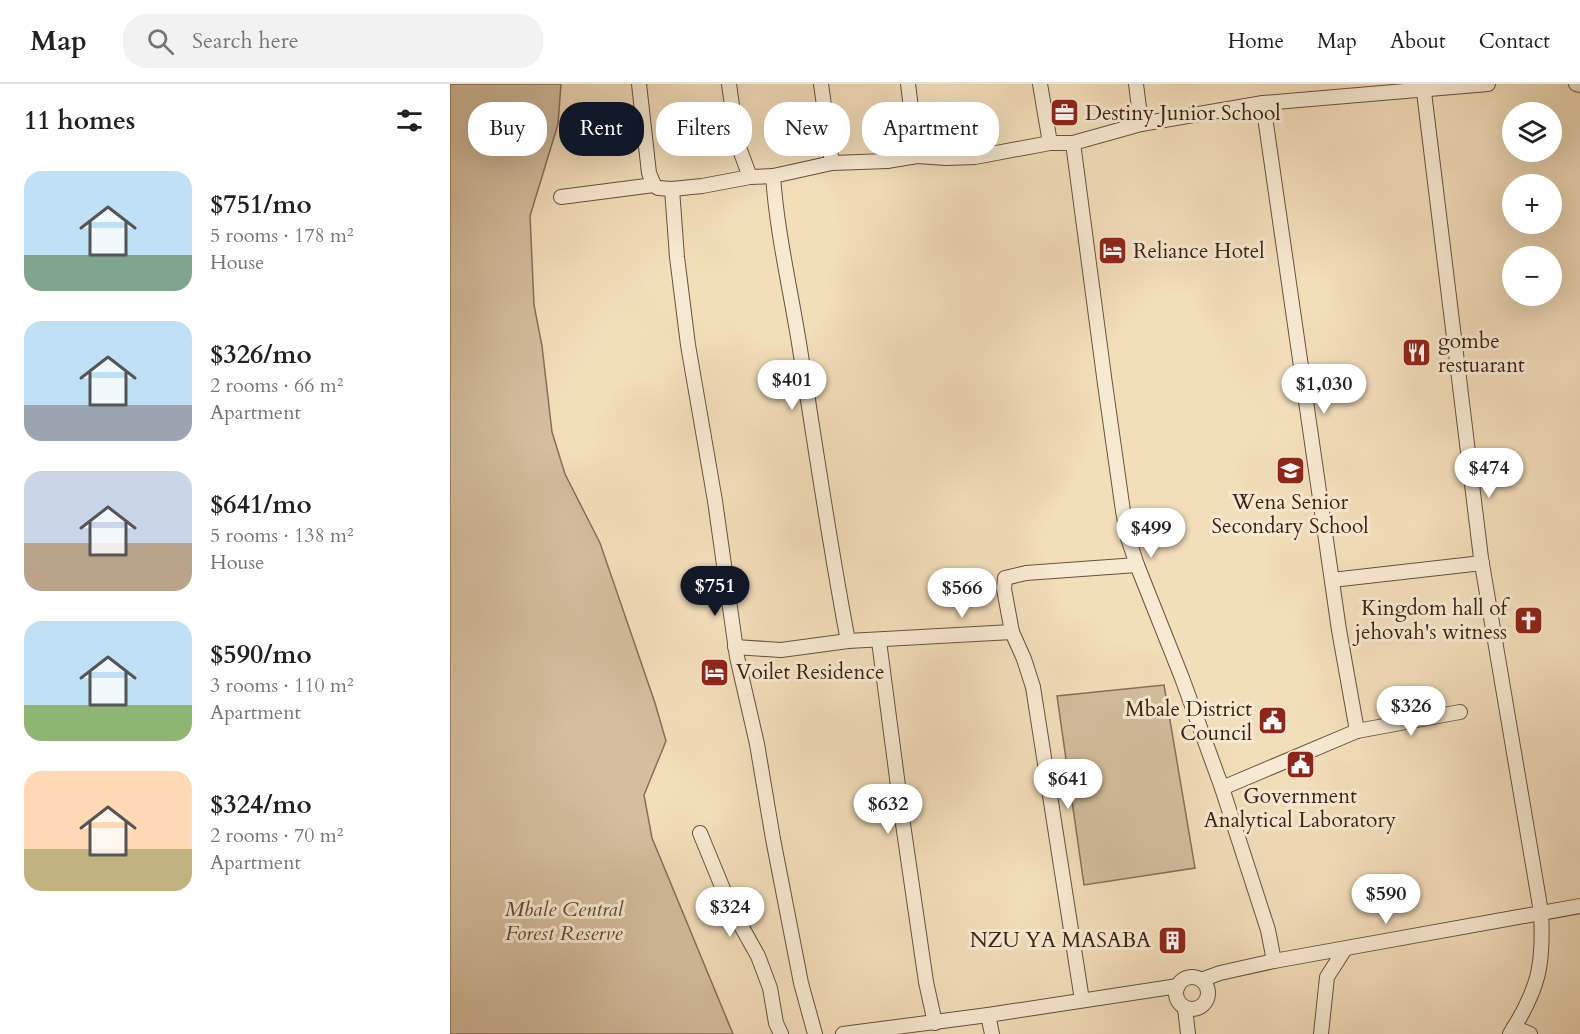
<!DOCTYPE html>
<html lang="en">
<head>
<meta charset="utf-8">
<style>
	body { margin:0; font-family:Cardo,serif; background:#f2f2f2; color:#202124; height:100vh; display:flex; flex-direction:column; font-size:22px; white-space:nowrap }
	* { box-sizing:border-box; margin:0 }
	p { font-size:20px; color:#757577 }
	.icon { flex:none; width:33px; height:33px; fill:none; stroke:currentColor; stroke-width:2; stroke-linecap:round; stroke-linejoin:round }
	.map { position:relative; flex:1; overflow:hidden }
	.sheet { display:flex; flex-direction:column; background:#fff; width:450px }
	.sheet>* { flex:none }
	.top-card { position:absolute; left:18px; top:18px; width:570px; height:54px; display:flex; gap:12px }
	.controls { position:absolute; left:1052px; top:18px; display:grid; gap:12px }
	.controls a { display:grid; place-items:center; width:60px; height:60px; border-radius:50%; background:#fff; box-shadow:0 6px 24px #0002; font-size:30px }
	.price { position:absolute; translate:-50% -51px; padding:0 14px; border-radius:21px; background:#fff; color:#222; font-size:20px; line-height:39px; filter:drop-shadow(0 2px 3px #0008) }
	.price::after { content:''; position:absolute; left:50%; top:36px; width:18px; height:14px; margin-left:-9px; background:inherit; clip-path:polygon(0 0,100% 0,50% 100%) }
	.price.current { background:#111827; color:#fff }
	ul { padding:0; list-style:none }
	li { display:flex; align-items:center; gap:18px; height:150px; padding:0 24px }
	li span { display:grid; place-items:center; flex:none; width:168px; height:120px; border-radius:18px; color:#555 }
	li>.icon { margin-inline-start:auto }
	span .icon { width:72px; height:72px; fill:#fffc; stroke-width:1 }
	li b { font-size:26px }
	h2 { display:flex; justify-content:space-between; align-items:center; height:72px; padding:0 24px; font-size:26px }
	.pill { padding:0 21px; border-radius:24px; background:#fff; box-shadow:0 6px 24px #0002; font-size:21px; line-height:54px }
	.pill.current { background:#111827; color:#fff }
	header { display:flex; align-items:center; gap:36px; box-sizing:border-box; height:84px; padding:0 30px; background:#fff; border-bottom:2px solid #e0e0e0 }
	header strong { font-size:28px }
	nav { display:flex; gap:33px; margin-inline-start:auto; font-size:21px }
	.search { width:420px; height:54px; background:#f2f2f2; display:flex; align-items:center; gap:15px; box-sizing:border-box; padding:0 21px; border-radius:24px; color:#757577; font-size:22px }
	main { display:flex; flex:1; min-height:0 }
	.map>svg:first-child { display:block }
	.green { fill:#d4be9e; stroke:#896f58; stroke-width:1.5 }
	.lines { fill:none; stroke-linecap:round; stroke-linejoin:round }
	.minor-casing { stroke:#6b503d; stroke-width:16 }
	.minor { stroke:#f7ead2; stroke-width:14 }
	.labels { text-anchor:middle; stroke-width:6; stroke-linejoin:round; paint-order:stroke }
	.poi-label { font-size:21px; fill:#3e2013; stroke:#f7ead2; text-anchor:start }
	.park-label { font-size:21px; font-style:italic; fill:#644836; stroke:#f7ead2 }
</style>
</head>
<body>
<header>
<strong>Map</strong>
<div class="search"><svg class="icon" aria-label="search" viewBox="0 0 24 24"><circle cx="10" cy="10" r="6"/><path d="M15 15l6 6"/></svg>Search here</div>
<nav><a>Home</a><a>Map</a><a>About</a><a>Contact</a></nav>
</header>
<main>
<section class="sheet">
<h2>11 homes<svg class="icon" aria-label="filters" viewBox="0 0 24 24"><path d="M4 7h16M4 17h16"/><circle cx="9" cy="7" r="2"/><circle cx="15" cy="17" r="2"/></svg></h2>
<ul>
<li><span style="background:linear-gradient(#bfe0f5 70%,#7fa58c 0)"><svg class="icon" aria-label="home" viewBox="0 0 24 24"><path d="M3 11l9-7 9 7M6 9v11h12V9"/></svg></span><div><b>$751/mo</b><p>5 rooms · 178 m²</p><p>House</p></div></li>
<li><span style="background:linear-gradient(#bfe0f5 70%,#9aa5b1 0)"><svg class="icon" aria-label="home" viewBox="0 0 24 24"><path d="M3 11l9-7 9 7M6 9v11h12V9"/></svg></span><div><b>$326/mo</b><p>2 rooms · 66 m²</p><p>Apartment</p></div></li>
<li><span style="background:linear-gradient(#c9d6e8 60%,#b9a48a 0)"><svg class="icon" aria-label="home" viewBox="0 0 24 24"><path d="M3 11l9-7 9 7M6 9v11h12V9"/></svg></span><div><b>$641/mo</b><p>5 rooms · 138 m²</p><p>House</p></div></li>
<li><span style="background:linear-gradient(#bfe0f5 70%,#8fb573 0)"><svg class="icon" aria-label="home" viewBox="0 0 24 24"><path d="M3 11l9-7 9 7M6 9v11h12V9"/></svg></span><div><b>$590/mo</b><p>3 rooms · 110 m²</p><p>Apartment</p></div></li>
<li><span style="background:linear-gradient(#ffd9b3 65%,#c2b280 0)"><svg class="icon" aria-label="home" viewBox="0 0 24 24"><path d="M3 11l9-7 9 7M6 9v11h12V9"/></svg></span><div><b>$324/mo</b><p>2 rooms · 70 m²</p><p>Apartment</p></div></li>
</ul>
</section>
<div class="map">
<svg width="1130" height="950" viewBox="0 0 1130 950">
	<rect width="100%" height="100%" fill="#f3deba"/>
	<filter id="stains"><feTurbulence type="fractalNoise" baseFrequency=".00333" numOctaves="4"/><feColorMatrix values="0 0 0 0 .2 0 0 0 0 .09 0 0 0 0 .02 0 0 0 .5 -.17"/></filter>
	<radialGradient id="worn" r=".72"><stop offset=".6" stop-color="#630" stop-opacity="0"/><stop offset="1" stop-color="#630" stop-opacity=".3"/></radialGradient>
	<g class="green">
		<polygon points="0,0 111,0 108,40 80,132 84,221 92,262 102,348 115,390 150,459 205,619 216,657 194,711 202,754 283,950 0,950"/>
		<polygon points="714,601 745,784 634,801 607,612"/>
	</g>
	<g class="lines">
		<defs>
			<g id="minor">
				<polyline points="189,0 199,89 204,101"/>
				<polyline points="279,0 287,58 300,93"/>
				<polyline points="371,0 382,79"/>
				<polyline points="458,0 467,72"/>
				<polyline points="590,0 600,59"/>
				<polyline points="686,0 691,40"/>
				<path d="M973,0l58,474 60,354c3,53 -2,76 -31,122"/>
				<polyline points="1126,0 1130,1"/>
				<polyline points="813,19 889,546 907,647"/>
				<polyline points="623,59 655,300 673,427 678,454 687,481 732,594 772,704 818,846 824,877"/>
				<path d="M323,92c4,57 17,111 26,167 16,100 30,199 49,298"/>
				<polyline points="222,105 227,173 238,261 265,417 287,573 307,660 323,755 351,899 365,950"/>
				<polyline points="111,113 204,101 208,104 222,105 252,102 300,93 323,92 382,79 437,77 467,72 496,74 525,73 600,59 623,59 691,40 813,19 1038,0"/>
				<polyline points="882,496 1032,479"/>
				<polyline points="562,548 574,575 583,603 632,916"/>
				<polyline points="429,557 453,740 476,898 485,939"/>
				<polyline points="285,563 331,566 398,557 562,548 554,505 555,494 576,489 687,481"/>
				<polyline points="772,704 907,647 1010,628"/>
				<polyline points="250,749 280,822 308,872 320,904 326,939 331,950"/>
				<circle cx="742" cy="909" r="16"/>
				<polyline points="751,896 770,889 824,877 1130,822"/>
				<polyline points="735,924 738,950"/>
				<polyline points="538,931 542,950"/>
				<polyline points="1064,943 1080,950"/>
				<polyline points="393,950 538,931 728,902"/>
				<polyline points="871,950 877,893 895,865"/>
			</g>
		</defs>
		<use href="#minor" class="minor-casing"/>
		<use href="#minor" class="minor"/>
	</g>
	<defs>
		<symbol id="office-square" viewBox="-11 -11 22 22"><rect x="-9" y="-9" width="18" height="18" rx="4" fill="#8f2418" stroke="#f7ead2"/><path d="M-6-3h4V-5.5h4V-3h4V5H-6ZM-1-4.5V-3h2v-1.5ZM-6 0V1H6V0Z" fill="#fff"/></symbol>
		<symbol id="hotel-square" viewBox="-11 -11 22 22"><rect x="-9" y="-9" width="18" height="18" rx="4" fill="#8f2418" stroke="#f7ead2"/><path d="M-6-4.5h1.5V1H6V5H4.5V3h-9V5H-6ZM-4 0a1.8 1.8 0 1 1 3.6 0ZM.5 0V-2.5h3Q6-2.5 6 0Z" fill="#fff"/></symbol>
		<symbol id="restaurant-square" viewBox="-11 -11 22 22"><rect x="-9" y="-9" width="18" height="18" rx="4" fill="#8f2418" stroke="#f7ead2"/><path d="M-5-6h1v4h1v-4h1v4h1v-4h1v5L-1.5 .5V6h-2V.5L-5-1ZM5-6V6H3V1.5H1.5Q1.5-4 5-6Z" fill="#fff"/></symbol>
		<symbol id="school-square" viewBox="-11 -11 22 22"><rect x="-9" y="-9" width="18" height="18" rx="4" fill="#8f2418" stroke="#f7ead2"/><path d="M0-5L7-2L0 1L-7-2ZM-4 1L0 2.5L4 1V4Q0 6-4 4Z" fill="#fff"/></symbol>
		<symbol id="church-square" viewBox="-11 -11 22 22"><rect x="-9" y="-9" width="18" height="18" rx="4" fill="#8f2418" stroke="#f7ead2"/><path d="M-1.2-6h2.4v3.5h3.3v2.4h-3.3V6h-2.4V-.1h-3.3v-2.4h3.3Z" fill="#fff"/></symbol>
		<symbol id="civic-square" viewBox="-11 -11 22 22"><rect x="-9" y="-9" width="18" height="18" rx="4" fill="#8f2418" stroke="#f7ead2"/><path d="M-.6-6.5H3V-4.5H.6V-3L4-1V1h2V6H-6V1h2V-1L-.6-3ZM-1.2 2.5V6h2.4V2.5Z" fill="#fff"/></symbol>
		<symbol id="building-square" viewBox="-11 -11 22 22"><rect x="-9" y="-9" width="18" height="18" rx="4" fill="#8f2418" stroke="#f7ead2"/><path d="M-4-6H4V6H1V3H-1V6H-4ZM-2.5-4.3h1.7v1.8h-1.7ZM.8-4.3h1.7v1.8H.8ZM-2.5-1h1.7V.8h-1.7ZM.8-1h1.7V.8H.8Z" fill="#fff"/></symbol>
	</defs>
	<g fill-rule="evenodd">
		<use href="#office-square" x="598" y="12" width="33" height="33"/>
		<use href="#hotel-square" x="646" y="150" width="33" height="33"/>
		<use href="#restaurant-square" x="950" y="252" width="33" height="33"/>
		<use href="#school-square" x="824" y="370" width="33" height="33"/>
		<use href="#church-square" x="1062" y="520" width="33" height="33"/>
		<use href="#hotel-square" x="248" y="572" width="33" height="33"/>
		<use href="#civic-square" x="806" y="620" width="33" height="33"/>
		<use href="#civic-square" x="834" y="664" width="33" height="33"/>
		<use href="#building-square" x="706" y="840" width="33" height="33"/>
	</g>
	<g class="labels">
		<g class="poi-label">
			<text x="635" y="36">Destiny Junior School</text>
			<text x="683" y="174">Reliance Hotel</text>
			<text x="988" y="264">gombe<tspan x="988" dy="24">restuarant</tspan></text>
			<text x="840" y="425" text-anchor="middle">Wena Senior<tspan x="840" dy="24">Secondary School</tspan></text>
			<text x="1057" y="531" text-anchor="end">Kingdom hall of<tspan x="1057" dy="24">jehovah's witness</tspan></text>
			<text x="286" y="595">Voilet Residence</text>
			<text x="802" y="632" text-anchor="end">Mbale District<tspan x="802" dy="24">Council</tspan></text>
			<text x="850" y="719" text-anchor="middle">Government<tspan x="850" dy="24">Analytical Laboratory</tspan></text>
			<text x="701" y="863" text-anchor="end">NZU YA MASABA</text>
		</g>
		<g class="park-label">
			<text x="114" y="832">Mbale Central<tspan x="114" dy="24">Forest Reserve</tspan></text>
		</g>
	</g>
	<rect width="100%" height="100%" filter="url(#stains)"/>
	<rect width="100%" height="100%" fill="url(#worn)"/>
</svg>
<div class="controls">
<a><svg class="icon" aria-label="layers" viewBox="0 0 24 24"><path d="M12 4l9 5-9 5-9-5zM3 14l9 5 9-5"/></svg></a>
<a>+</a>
<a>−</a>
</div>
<b class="price" style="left:342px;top:327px">$401</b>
<b class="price" style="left:874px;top:331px">$1,030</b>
<b class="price" style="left:1039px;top:415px">$474</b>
<b class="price" style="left:701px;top:475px">$499</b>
<b class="price current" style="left:265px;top:533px">$751</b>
<b class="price" style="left:512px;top:535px">$566</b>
<b class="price" style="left:961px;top:653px">$326</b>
<b class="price" style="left:618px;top:726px">$641</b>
<b class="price" style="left:438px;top:751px">$632</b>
<b class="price" style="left:936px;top:841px">$590</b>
<b class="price" style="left:280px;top:854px">$324</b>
<div class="top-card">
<a class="pill">Buy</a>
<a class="pill current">Rent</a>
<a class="pill">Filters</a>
<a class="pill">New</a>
<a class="pill">Apartment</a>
</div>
</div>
</main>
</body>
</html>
